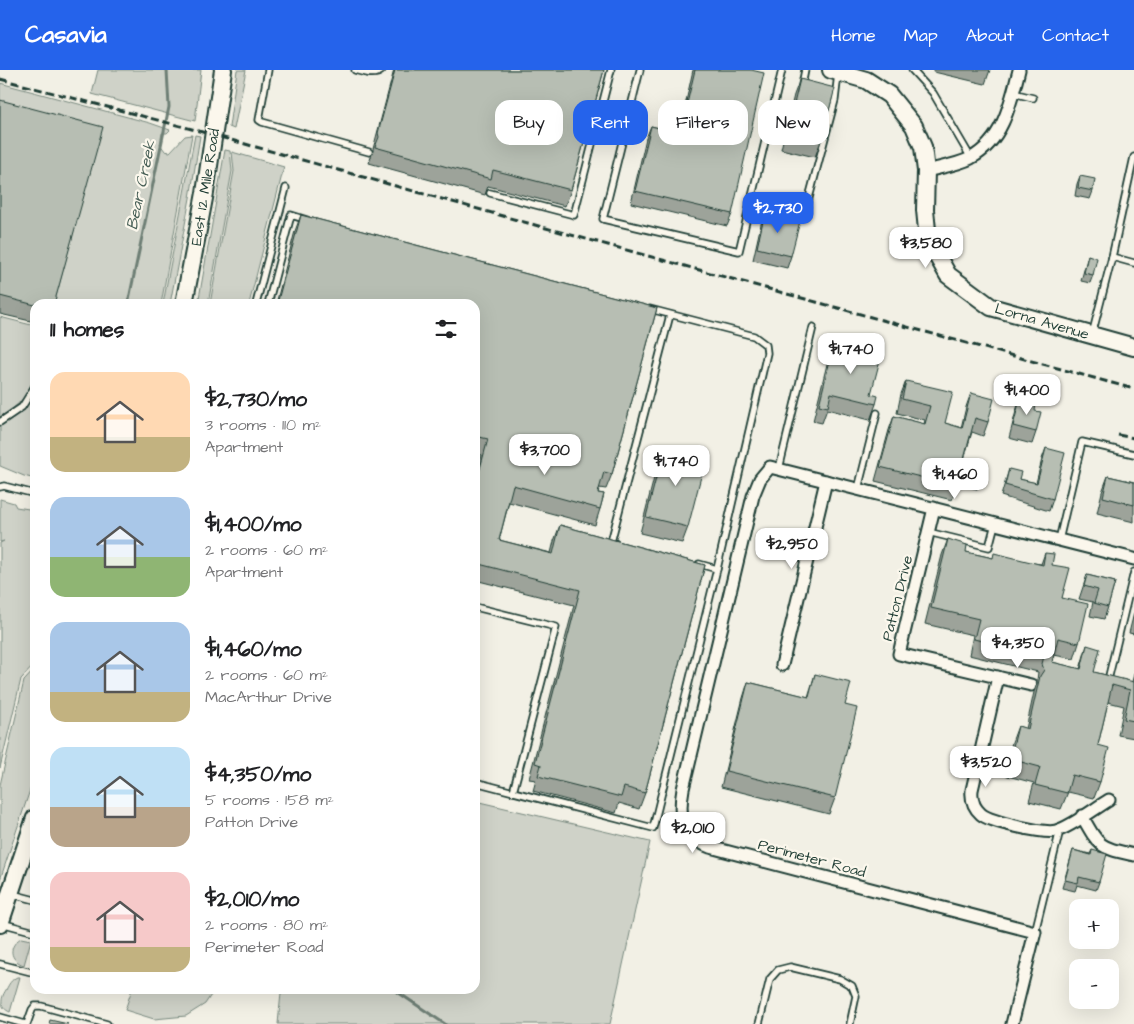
<!DOCTYPE html>
<html lang="en">
<head>
<meta charset="utf-8">
<style>
	body { margin:0; font-family:"Architects Daughter",sans-serif; background:#f6f6f6; color:#202124; height:100vh; display:flex; flex-direction:column; font-size:19px; white-space:nowrap }
	* { box-sizing:border-box; margin:0 }
	p { font-size:16px; color:#757577 }
	.icon { flex:none; width:28px; height:28px; fill:none; stroke:currentColor; stroke-width:2; stroke-linecap:round; stroke-linejoin:round }
	.map { position:relative; flex:1; overflow:hidden }
	.details { position:absolute; left:30px; top:229px; width:450px; height:695px; display:flex; flex-direction:column; background:#fff; border-radius:15px; box-shadow:0 5px 20px #0002 }
	.details>* { flex:none }
	.top-card { position:absolute; left:495px; top:30px; width:475px; height:45px; display:flex; gap:10px }
	.tools { position:absolute; left:1069px; top:829px; display:grid; gap:10px }
	.tools a { display:grid; place-items:center; width:50px; height:50px; border-radius:10px; background:#fff; box-shadow:0 5px 20px #0002; font-size:25px }
	.price { position:absolute; translate:-50% -42px; padding:0 11px; border-radius:10px; background:#fff; color:#222; font-size:16px; line-height:32px; filter:drop-shadow(0 1px 2px #0008) }
	.price::after { content:''; position:absolute; left:50%; top:30px; width:15px; height:11px; margin-left:-8px; background:inherit; clip-path:polygon(0 0,100% 0,50% 100%) }
	.price.on { background:#2563eb; color:#fff }
	ul { padding:0; list-style:none }
	li { display:flex; align-items:center; gap:15px; height:125px; padding:0 20px }
	li span { display:grid; place-items:center; flex:none; width:140px; height:100px; border-radius:15px; color:#555 }
	li>.icon { margin-inline-start:auto }
	span .icon { width:60px; height:60px; fill:#fffc; stroke-width:1 }
	li b { font-size:21px }
	h2 { display:flex; justify-content:space-between; align-items:center; height:60px; padding:0 20px; font-size:21px }
	.chip { padding:0 18px; border-radius:15px; background:#fff; box-shadow:0 5px 20px #0002; font-size:18px; line-height:45px }
	.chip.on { background:#2563eb; color:#fff }
	header { display:flex; align-items:center; gap:30px; box-sizing:border-box; height:70px; padding:0 25px; background:#2563eb; color:#fff }
	header strong { font-size:24px }
	nav { display:flex; gap:28px; margin-inline-start:auto; font-size:18px }
	.map>svg:first-child { display:block }
	.green { fill:#cfd2c8; stroke:#77887e }
	.lines { fill:none; stroke-linecap:round; stroke-linejoin:round }
	.stream { stroke:#6e7f75; stroke-width:3 }
	.lane-casing { stroke:#1f3d34; stroke-width:9 }
	.street-casing { stroke:#1f3d34; stroke-width:15 }
	.secondary-casing { stroke:#1f3d34; stroke-width:20 }
	.lane { stroke:#fbf7ec; stroke-width:5.5 }
	.street { stroke:#fbf7ec; stroke-width:11 }
	.secondary { stroke:#fbf7ec; stroke-width:16 }
	.rail { stroke:#1f3d34; stroke-width:3; stroke-dasharray:8 4; stroke-linecap:butt }
	.wall { fill:#9da39a; stroke:#1f3d34 }
	.building { fill:#b7beb3; stroke:#1f3d34 }
	.labels { text-anchor:middle; stroke-width:4.5; stroke-linejoin:round; paint-order:stroke }
	.street-label { font-size:15px; fill:#1f3d34; stroke:#fbf7ec }
	.water-label { font-size:16px; font-style:italic; fill:#465e55; stroke:#fbf7ec }
</style>
</head>
<body>
<header>
<strong>Casavia</strong>
<nav><a>Home</a><a>Map</a><a>About</a><a>Contact</a></nav>
</header>
<div class="map">
<svg width="1134" height="954" viewBox="0 0 1134 954">
	<rect width="100%" height="100%" fill="#f2f0e5"/>
	<filter id="ink" filterUnits="userSpaceOnUse"><feTurbulence type="fractalNoise" baseFrequency=".02" numOctaves="2"/><feDisplacementMap in="SourceGraphic" scale="10" xChannelSelector="R" yChannelSelector="G"/><feConvolveMatrix kernelMatrix="1 2 1 2 8 2 1 2 1" color-interpolation-filters="sRGB"/></filter>
	<g filter="url(#ink)">
		<g class="green">
			<polygon points="98,0 201,0 195,51 92,24"/>
			<polygon points="237,0 246,0 234,59 229,57"/>
			<polygon points="0,13 150,53 170,60 167,63 162,63 160,74 165,81 170,82 185,66 192,65 161,234 54,234 97,73 0,47"/>
			<polygon points="195,65 200,66 190,128 170,234 163,234"/>
			<polygon points="225,80 230,81 232,101 208,234 198,234"/>
			<polygon points="232,82 284,97 249,234 210,234 234,101"/>
			<path d="M0,247l35,9c0,43 7,66 -35,91z"/>
			<polygon points="35,321 35,409 24,406 0,396 0,355 23,340"/>
			<polygon points="0,429 14,433 16,437 35,440 35,594 21,609 0,698 0,473 4,471 0,472"/>
			<polygon points="35,599 35,705 0,810 0,715 24,611"/>
			<polygon points="475,731 650,772 610,954 278,954 281,923 277,919 475,919"/>
			<path d="M21,868l10,2 -7,25c-15,-5 -16,-19 -3,-27z"/>
			<path d="M17,907h3l-10,35c-10,-4 -10,-13 -4,-22 3,-6 5,-10 11,-13z"/>
			<polygon points="132,919 215,919 205,934 186,946 154,949 125,940"/>
		</g>
		<g class="lines">
			<g class="stream">
				<polyline points="128,234 169,37 167,0"/>
				<polyline points="393,919 445,954"/>
			</g>
			<defs>
				<g id="lane">
					<polyline points="268,0 259,50 262,52 369,82"/>
					<path d="M355,0c9,2 20,7 27,0"/>
					<polyline points="640,0 603,149 739,181 782,0"/>
					<polyline points="912,0 933,23 971,88"/>
					<polyline points="802,15 805,0"/>
					<polyline points="1013,23 1033,28"/>
					<polyline points="1134,87 1112,187 1134,193"/>
					<polyline points="490,123 574,145 611,0"/>
					<polyline points="805,143 835,30 838,4"/>
					<polyline points="256,234 286,118"/>
					<polyline points="268,234 291,145 307,150"/>
					<polyline points="1092,265 1112,187"/>
					<polyline points="0,352 22,337 35,316"/>
					<polyline points="779,399 813,257"/>
					<polyline points="0,417 4,416 35,424"/>
					<polyline points="858,419 877,343"/>
					<polyline points="928,462 989,477 995,454"/>
					<polyline points="1059,470 1082,372 1134,384"/>
					<polyline points="615,473 611,472 670,245"/>
					<polyline points="699,494 717,499"/>
					<polyline points="475,537 556,557 513,722"/>
					<polyline points="1107,614 1134,502"/>
					<polyline points="475,712 653,758 717,499 767,283 766,275 754,266 650,239"/>
					<polyline points="12,824 35,830"/>
					<polyline points="1,853 35,862"/>
					<polyline points="1035,862 1060,760"/>
					<polyline points="0,894 35,903"/>
					<polyline points="0,947 25,954"/>
					<polyline points="27,954 32,940 35,936 41,936 107,954"/>
					<polyline points="759,954 770,909 778,900 790,897 840,909 852,916 856,926 850,954"/>
				</g>
				<g id="street">
					<path d="M926,101c15,-4 31,-6 45,-13 32,-17 40,-56 48,-88"/>
					<polyline points="934,438 899,584 1031,615"/>
					<polyline points="782,595 826,411"/>
					<path d="M998,607l-26,113c-1,10 2,18 9,24 9,8 64,20 75,17 15,-4 38,-22 53,-31"/>
					<path d="M1082,746c18,32 17,31 52,39"/>
					<path d="M1012,954l23,-92 -325,-85c-29,-11 -32,-31 -27,-58l70,-293 7,-17 10,-12 364,92"/>
				</g>
				<g id="secondary">
					<polyline points="831,0 866,10 889,25 914,56 923,77 926,101 925,140 927,160 935,182 948,205 991,237 1134,277"/>
					<polyline points="184,234 205,123 223,0"/>
					<polyline points="0,854 35,748"/>
				</g>
			</defs>
			<use href="#lane" class="lane-casing"/>
			<use href="#street" class="street-casing"/>
			<use href="#secondary" class="secondary-casing"/>
			<use href="#lane" class="lane"/>
			<use href="#street" class="street"/>
			<use href="#secondary" class="secondary"/>
			<g class="rail">
				<polyline points="0,9 188,58 535,155 1134,319"/>
				<polyline points="1118,365 1134,368"/>
			</g>
		</g>
		<g class="wall">
			<polygon points="394,0 604,0 571,120 565,136 488,116 485,125 369,93 373,81 373,79"/>
			<polygon points="693,0 751,0 732,144 727,156 631,133 646,68 651,56 679,63"/>
			<polygon points="934,0 990,0 985,14 934,2"/>
			<polygon points="800,9 821,71 815,87 781,79 794,25"/>
			<polygon points="0,30 35,234 35,252 0,244"/>
			<polygon points="1080,106 1093,121 1090,129 1075,126 1077,114"/>
			<polygon points="765,142 791,186 787,198 753,190 761,154"/>
			<polygon points="301,145 657,238 612,404 606,419 599,418 598,423 604,424 600,439 595,455 509,432 499,470 551,483 554,471 560,455 705,495 645,723 639,739 619,733 616,743 533,721 536,710 529,709 574,535 475,510 475,412 482,385 475,383 475,234 276,234 295,161"/>
			<polygon points="1088,185 1093,205 1090,213 1081,211"/>
			<polygon points="834,274 871,324 876,334 870,350 827,339 822,353 813,351 828,290"/>
			<polygon points="906,311 945,353 961,358 966,337 971,323 988,352 983,366 972,362 964,389 982,406 977,419 958,414 952,430 875,411 889,360 894,346 924,354 925,350 897,343 901,324"/>
			<polygon points="1020,329 1035,341 1036,362 1032,374 1009,368 1016,341"/>
			<polygon points="664,377 688,457 682,473 640,463 658,392"/>
			<polygon points="1046,378 1053,429 1049,441 1001,426 1009,399 1019,409 1036,413 1042,389"/>
			<polygon points="1108,406 1134,412 1134,452 1097,443 1102,422"/>
			<polygon points="948,469 966,482 993,488 1041,494 1045,483 1052,495 1062,528 1079,573 1074,589 1054,585 1052,592 1080,599 1087,575 1094,602 1132,612 1134,604 1134,668 1118,665 1124,636 1108,632 1098,675 1100,712 1094,728 1068,722 1061,739 1029,731 1034,713 1004,705 1012,672 1018,656 1026,659 1034,622 1037,613 1037,610 1038,602 969,585 973,565 925,554 942,485"/>
			<polygon points="1087,505 1115,512 1108,537 1104,549 1090,546 1093,532 1079,529"/>
			<polygon points="1134,543 1134,564 1129,563"/>
			<polygon points="815,604 845,635 835,728 829,744 721,717 743,628 748,612 808,627"/>
			<polygon points="1073,780 1090,784 1092,780 1099,812 1096,820 1077,815 1075,821 1062,818"/>
		</g>
		<g class="building">
			<polygon points="395,0 604,0 571,120 493,100 491,109 375,77 379,67 378,63"/>
			<polygon points="695,0 751,0 764,3 732,144 635,121 651,56 680,63"/>
			<polygon points="800,9 835,18 821,71 787,63"/>
			<polygon points="0,30 103,57 54,234 35,234 35,235 0,226"/>
			<polygon points="1080,106 1095,109 1093,121 1078,118"/>
			<polygon points="765,142 800,151 791,186 757,178"/>
			<polygon points="301,145 657,238 612,404 604,402 598,423 604,424 600,439 513,415 499,470 553,484 560,455 705,495 645,723 624,717 621,727 538,706 541,695 535,693 580,520 475,493 475,417 488,369 475,366 475,234 277,234"/>
			<polygon points="1088,185 1097,188 1093,205 1084,203"/>
			<polygon points="834,274 881,286 871,324 878,326 876,334 831,323 828,337 819,335"/>
			<polygon points="906,311 953,322 945,353 962,358 971,323 994,329 988,352 975,348 964,389 985,395 982,406 961,400 957,416 880,397 894,346 925,354 930,336 902,329"/>
			<polygon points="1020,329 1036,333 1035,341 1041,342 1036,362 1013,356"/>
			<polygon points="664,377 706,387 688,457 646,447"/>
			<polygon points="1046,378 1065,383 1053,429 1005,415 1009,399 1021,402 1019,409 1037,413"/>
			<polygon points="1108,406 1134,412 1134,435 1103,427"/>
			<polygon points="948,469 967,475 966,482 993,488 994,483 1043,495 1045,483 1054,484 1052,495 1070,498 1062,528 1088,534 1079,573 1058,568 1052,592 1081,599 1087,575 1100,579 1094,602 1134,612 1134,651 1124,649 1130,620 1112,615 1098,675 1109,678 1100,712 1072,705 1067,723 1035,715 1040,697 1010,689 1018,656 1028,659 1040,606 1044,600 1042,594 1044,586 974,569 979,549 931,538"/>
			<polygon points="1087,505 1115,512 1108,537 1094,533 1098,520 1084,516"/>
			<polygon points="815,604 851,613 845,635 857,638 835,728 726,701 748,612 809,627"/>
			<polygon points="1073,780 1091,785 1092,780 1107,784 1099,812 1079,807 1078,813 1065,810"/>
			<polygon points="50,950 68,954 49,954"/>
		</g>
	</g>
	<g class="labels">
		<g class="street-label">
			<text transform="translate(205 117) rotate(-81)" y="5">East 12 Mile Road</text>
			<text transform="translate(1042 251) rotate(16)" y="5">Lorna Avenue</text>
			<text transform="translate(897 528) rotate(-76)" y="5">Patton Drive</text>
			<text transform="translate(812 788) rotate(15)" y="5">Perimeter Road</text>
		</g>
		<g class="water-label">
			<text transform="translate(140 115) rotate(-78)" y="6">Bear Creek</text>
		</g>
	</g>
</svg>
<div class="tools">
<a>+</a>
<a>−</a>
</div>
<b class="price on" style="left:778px;top:164px">$2,730</b>
<b class="price" style="left:926px;top:199px">$3,580</b>
<b class="price" style="left:851px;top:305px">$1,740</b>
<b class="price" style="left:1027px;top:346px">$1,400</b>
<b class="price" style="left:545px;top:406px">$3,700</b>
<b class="price" style="left:676px;top:417px">$1,740</b>
<b class="price" style="left:955px;top:430px">$1,460</b>
<b class="price" style="left:792px;top:500px">$2,950</b>
<b class="price" style="left:1018px;top:599px">$4,350</b>
<b class="price" style="left:986px;top:718px">$3,520</b>
<b class="price" style="left:693px;top:784px">$2,010</b>
<div class="top-card">
<a class="chip">Buy</a>
<a class="chip on">Rent</a>
<a class="chip">Filters</a>
<a class="chip">New</a>
</div>
<section class="details">
<h2>11 homes<svg class="icon" aria-label="filters" viewBox="0 0 24 24"><path d="M4 7h16M4 17h16"/><circle cx="9" cy="7" r="2"/><circle cx="15" cy="17" r="2"/></svg></h2>
<ul>
<li><span style="background:linear-gradient(#ffd9b3 65%,#c2b280 0)"><svg class="icon" aria-label="home" viewBox="0 0 24 24"><path d="M3 11l9-7 9 7M6 9v11h12V9"/></svg></span><div><b>$2,730/mo</b><p>3 rooms · 110 m²</p><p>Apartment</p></div></li>
<li><span style="background:linear-gradient(#a9c7e8 60%,#8fb573 0)"><svg class="icon" aria-label="home" viewBox="0 0 24 24"><path d="M3 11l9-7 9 7M6 9v11h12V9"/></svg></span><div><b>$1,400/mo</b><p>2 rooms · 60 m²</p><p>Apartment</p></div></li>
<li><span style="background:linear-gradient(#a9c7e8 70%,#c2b280 0)"><svg class="icon" aria-label="home" viewBox="0 0 24 24"><path d="M3 11l9-7 9 7M6 9v11h12V9"/></svg></span><div><b>$1,460/mo</b><p>2 rooms · 60 m²</p><p>MacArthur Drive</p></div></li>
<li><span style="background:linear-gradient(#bfe0f5 60%,#b9a48a 0)"><svg class="icon" aria-label="home" viewBox="0 0 24 24"><path d="M3 11l9-7 9 7M6 9v11h12V9"/></svg></span><div><b>$4,350/mo</b><p>5 rooms · 158 m²</p><p>Patton Drive</p></div></li>
<li><span style="background:linear-gradient(#f6c9c9 75%,#c2b280 0)"><svg class="icon" aria-label="home" viewBox="0 0 24 24"><path d="M3 11l9-7 9 7M6 9v11h12V9"/></svg></span><div><b>$2,010/mo</b><p>2 rooms · 80 m²</p><p>Perimeter Road</p></div></li>
</ul>
</section>
</div>
</body>
</html>
